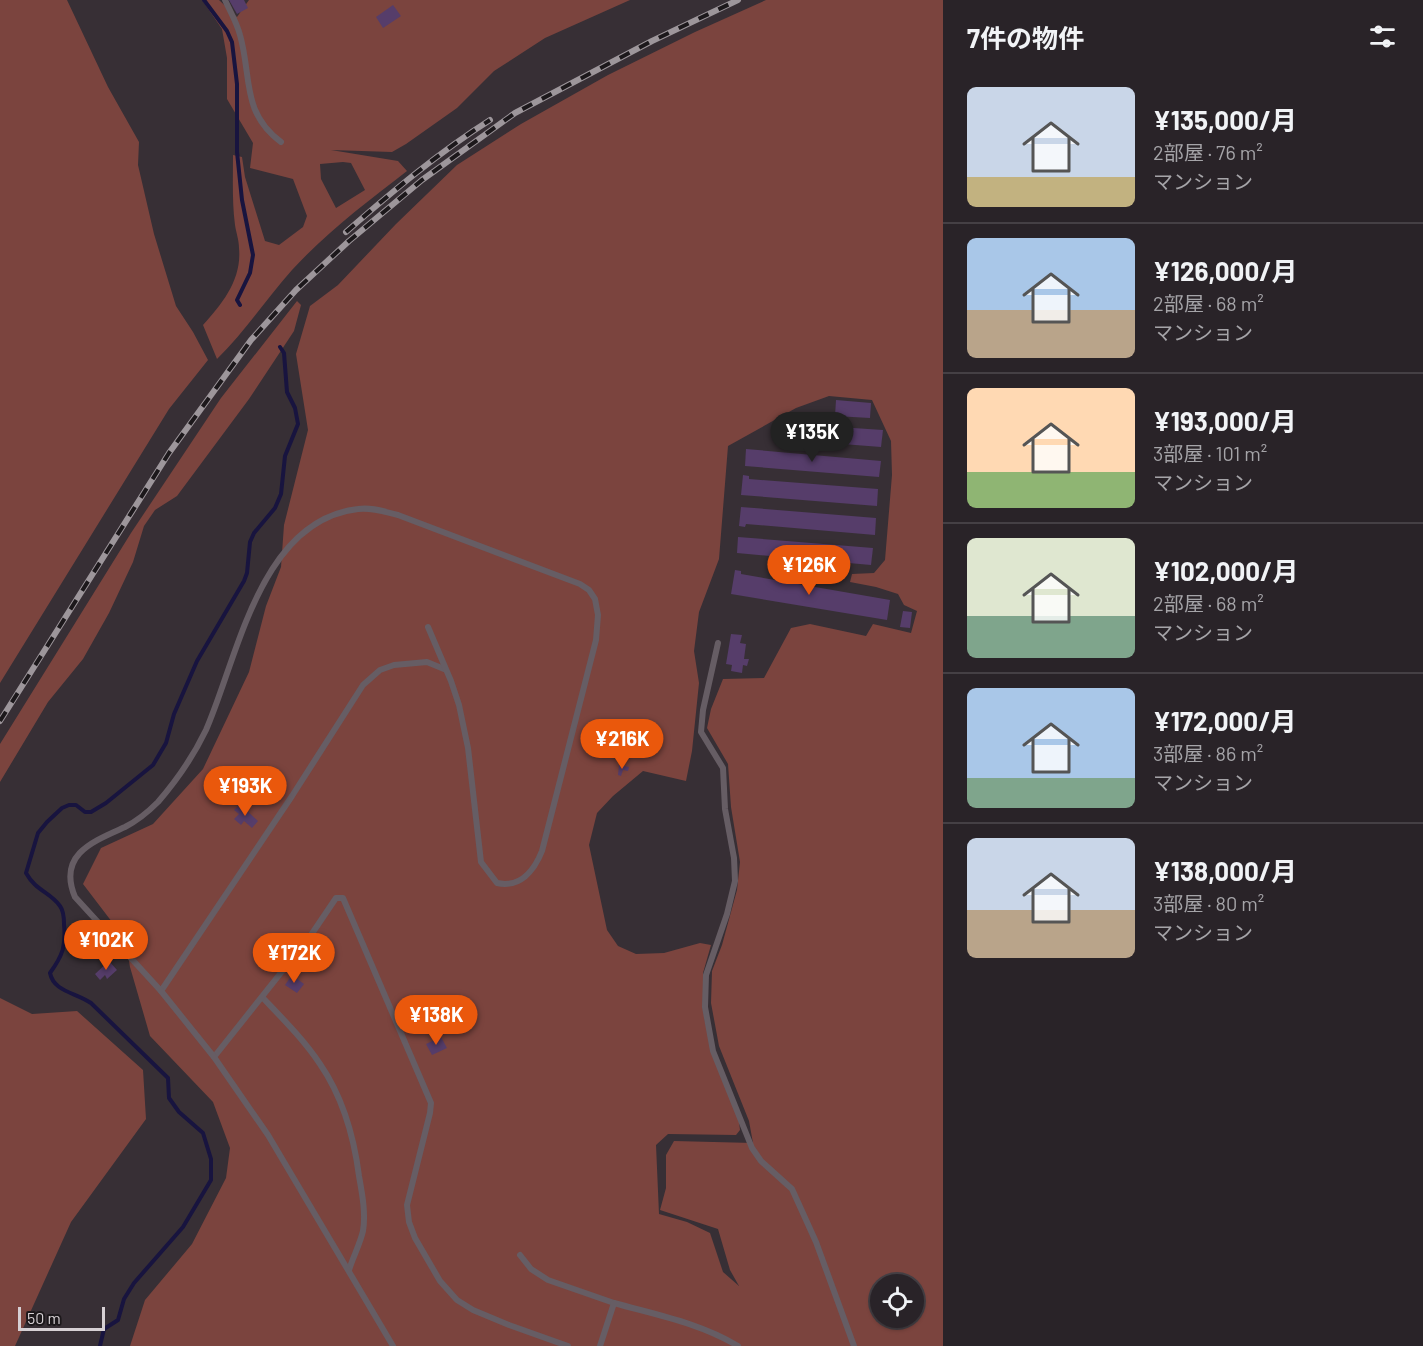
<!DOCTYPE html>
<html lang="ja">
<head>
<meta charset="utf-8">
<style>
	body { margin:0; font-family:Barlow,"Noto Sans JP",sans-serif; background:#312b30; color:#f1f3f6; height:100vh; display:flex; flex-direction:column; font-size:22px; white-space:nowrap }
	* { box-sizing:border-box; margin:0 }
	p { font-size:20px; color:#a5a4a8 }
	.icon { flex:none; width:33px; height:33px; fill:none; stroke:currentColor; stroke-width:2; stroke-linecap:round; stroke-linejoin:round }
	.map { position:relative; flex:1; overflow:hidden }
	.details { display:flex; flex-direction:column; background:#292328; width:480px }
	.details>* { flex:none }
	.controls { position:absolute; left:870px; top:1274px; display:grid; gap:12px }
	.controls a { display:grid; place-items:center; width:54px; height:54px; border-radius:50%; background:#292328; box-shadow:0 2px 4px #0004,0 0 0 2px #454045; font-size:30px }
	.scale { position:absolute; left:18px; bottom:15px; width:87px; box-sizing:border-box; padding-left:6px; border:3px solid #d6d0d4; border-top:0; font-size:16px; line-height:21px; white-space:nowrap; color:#d6d0d4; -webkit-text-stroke:4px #1c181b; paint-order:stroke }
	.price { position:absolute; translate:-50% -51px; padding:0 14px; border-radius:21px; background:#ea580c; color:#fff; font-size:20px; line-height:39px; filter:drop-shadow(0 2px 3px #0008) }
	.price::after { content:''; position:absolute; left:50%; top:36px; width:18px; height:14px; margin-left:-9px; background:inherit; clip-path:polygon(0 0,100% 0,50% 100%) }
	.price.on { background:#222; color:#fff }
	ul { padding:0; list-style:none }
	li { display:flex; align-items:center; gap:18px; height:150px; padding:0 24px }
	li+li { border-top:2px solid #454045 }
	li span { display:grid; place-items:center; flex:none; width:168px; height:120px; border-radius:9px; color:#555 }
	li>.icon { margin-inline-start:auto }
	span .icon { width:72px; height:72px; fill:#fffc; stroke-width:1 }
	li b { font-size:26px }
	h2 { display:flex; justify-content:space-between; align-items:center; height:72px; padding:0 24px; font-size:26px }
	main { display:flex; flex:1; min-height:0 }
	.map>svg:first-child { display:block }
	.green { fill:#7b443e; fill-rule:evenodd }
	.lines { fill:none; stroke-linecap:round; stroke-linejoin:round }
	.stream { stroke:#18143f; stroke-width:4 }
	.building { fill:#563d6a }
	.service { stroke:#665d64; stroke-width:6 }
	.rail-casing { stroke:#9d969b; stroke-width:6 }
	.rail { stroke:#1c181b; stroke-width:4; stroke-dasharray:11; stroke-linecap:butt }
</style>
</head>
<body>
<main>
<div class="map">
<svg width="943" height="1346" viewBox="0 0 943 1346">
	<rect width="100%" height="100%" fill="#372f35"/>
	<g class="green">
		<polygon points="0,0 67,0 108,87 139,142 138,165 154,234 176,306 193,332 208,360 169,409 0,683"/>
		<path d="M202,0h17l18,17 12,-17h381l-85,38 -51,33 -37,37 -51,36 -14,8 -61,-2 67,11 9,10c-39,30 -81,62 -115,99 -26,29 -47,62 -75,89l-14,-34c20,-22 39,-46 36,-77 0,-8 -3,-16 -4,-23 -3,-23 -2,-47 -2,-70l9,2 3,20 20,64 14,4 24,-18 4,-11 -14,-37 -43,-11 3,-25 -26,-44v-41l-5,-29zM343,162l8,1 14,27 -29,18 -15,-29 -1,-15z"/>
		<path d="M766,0h177v1346h-813l15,-46 47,-56 34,-66 4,-30 -17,-46 -63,-66 -20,-69 -5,-28 -42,-55 18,-36 52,-24 50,-55 46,-97 17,-66 15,-39 3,-42 24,-95 -12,-76 14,-48 28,-21 58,-61 61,-59 64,-41 87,-49 87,-43zM829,396l43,4 19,41 1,34 -7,85 -11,13 -22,1 -2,8 26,5 22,7 6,11 13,6 -6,22 -38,-9 -7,12 -56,-12 -19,4 -27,50 -41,1 -12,30 -4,19 21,36 3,43 9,55 -3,28 -15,55 -10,26 -1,32 8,43 30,75 4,22 -79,-2 -8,14v33l-6,22 58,19 12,41 9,16 -16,-14 -13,-39 -23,-11 -28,-8 -3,-69 12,-11 68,1 4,-5 -1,-8 -34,-100 -2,-49 8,-28 -11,-2 -36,10 -28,1 -18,-8 -11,-16 -18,-85 8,-32 16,-17 30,-25 43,10 6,-30 7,-68 -5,-32 5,-39 20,-53 9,-113 68,-38zM880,1284h34v33h-34z"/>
		<polygon points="297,301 301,305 294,331 249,399 177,496 155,510 144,526 133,562 109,613 83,659 48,702 0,782 0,744 131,533 221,398"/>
		<polygon points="0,998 32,1014 77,1011 143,1070 146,1119 71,1222 15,1346 0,1346"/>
	</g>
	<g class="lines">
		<g class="stream">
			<polyline points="204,0 227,31 232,42 237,84 237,152 242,200 253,255 250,273 237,300 240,305"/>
			<path d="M100,1346l4,-17 14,-9 6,-21 10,-16 49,-56 28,-47v-21l-8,-26 -24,-21 -10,-14 -1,-20 -77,-75c-16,-11 -37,-11 -41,-30 13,-18 16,-27 14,-49 0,-5 -1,-14 -4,-18 -10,-14 -24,-15 -34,-33l12,-40 9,-11 15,-14 7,-3h7l9,7h6l15,-9 47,-38 13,-22 8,-29 23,-53 47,-80 3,-8 3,-31 4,-9 21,-25 6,-14 4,-38 13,-32 -3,-16 -8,-16 -3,-39 -4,-6"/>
		</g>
	</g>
	<g class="building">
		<polygon points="229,0 244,0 248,8 237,14"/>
		<polygon points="393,5 401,16 383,28 376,17"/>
		<polygon points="836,400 871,403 870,418 835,416"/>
		<polygon points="779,423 883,430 881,447 778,439"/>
		<polygon points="746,449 881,461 879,477 745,466"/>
		<polygon points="743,475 749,476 749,479 878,489 877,506 741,495"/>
		<polygon points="741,507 876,518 875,535 746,524 745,527 739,526"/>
		<polygon points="738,537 873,548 871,565 737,553"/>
		<polygon points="735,570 741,571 741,574 890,600 887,620 731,594"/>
		<polygon points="903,611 912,612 910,628 900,627"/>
		<polygon points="731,634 742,635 740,643 746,644 744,659 749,659 747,666 743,665 742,673 731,671 732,665 726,664"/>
		<polygon points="619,765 629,767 628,771 623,770 621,776 618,775"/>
		<polygon points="238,806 240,808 242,806 258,821 252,828 244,821 241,825 234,819 239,814 234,810"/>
		<polygon points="109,961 117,970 107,979 105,975 100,980 95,974"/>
		<polygon points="292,975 304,984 297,993 285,985"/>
		<polygon points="441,1037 447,1048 432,1055 426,1044"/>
	</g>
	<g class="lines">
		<g class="service">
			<path d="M225,0c5,11 12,23 15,35 12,42 1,77 41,107"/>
			<polyline points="718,643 703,710 701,732 723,768 725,809 734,858 735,881 727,914 706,975 705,1007 713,1051 752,1148 761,1161 792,1189 816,1242 854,1346"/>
			<polyline points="161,991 292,796 363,685 380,670 394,665 427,662 444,669"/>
			<path d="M263,998c20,21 41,42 57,66 22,32 34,73 39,112 3,17 7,37 4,55 -3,13 -10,26 -14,39"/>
			<polyline points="214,1057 311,935 336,898 343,898 431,1103 430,1113 407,1205 409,1222 415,1238 440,1281 457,1300 473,1310 509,1325 568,1346"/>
			<polyline points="520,1255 531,1269 548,1280 614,1303"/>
			<path d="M393,1346l-125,-211 -54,-78 -53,-66 -86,-94c-18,-43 19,-56 50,-70 12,-6 24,-16 33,-25 19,-22 35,-45 48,-72 32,-73 54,-210 152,-221 14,-2 27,3 40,6l182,69 9,6 6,9 3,16 -2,25 -54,211c-8,20 -22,37 -45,32l-16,-21 -13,-114 -9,-43 -8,-24 -23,-54"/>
			<path d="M600,1346l14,-43c43,12 86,20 124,43"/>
		</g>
		<defs>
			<g id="rail">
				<path d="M346,232c47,-41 92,-79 144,-112"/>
				<polyline points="0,721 169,453 251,340 296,290 349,241 422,180 515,113 652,41 738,0"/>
			</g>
		</defs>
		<use href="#rail" class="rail-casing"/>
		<use href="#rail" class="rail"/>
	</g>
</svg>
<div class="controls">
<a><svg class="icon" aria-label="locate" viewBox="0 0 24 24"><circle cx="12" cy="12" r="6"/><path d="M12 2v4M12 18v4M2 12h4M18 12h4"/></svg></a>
</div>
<div class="scale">50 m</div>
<b class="price on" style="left:812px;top:463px">¥135K</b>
<b class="price" style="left:809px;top:596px">¥126K</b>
<b class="price" style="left:622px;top:770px">¥216K</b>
<b class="price" style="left:245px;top:817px">¥193K</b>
<b class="price" style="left:106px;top:971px">¥102K</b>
<b class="price" style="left:294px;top:984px">¥172K</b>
<b class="price" style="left:436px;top:1046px">¥138K</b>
</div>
<section class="details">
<h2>7件の物件<svg class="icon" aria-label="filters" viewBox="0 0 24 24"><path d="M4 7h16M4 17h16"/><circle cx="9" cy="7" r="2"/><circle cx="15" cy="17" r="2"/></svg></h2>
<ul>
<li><span style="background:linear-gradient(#c9d6e8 75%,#c2b280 0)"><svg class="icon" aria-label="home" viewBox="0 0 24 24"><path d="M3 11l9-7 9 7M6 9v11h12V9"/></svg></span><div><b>¥135,000/月</b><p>2部屋 · 76 m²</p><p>マンション</p></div></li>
<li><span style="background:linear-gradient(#a9c7e8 60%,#b9a48a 0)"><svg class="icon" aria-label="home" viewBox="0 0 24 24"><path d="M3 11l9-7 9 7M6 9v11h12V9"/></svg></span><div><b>¥126,000/月</b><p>2部屋 · 68 m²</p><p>マンション</p></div></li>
<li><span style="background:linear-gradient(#ffd9b3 70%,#8fb573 0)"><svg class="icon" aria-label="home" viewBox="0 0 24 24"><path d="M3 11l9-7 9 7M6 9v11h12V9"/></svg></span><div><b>¥193,000/月</b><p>3部屋 · 101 m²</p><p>マンション</p></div></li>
<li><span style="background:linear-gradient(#dfe7d0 65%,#7fa58c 0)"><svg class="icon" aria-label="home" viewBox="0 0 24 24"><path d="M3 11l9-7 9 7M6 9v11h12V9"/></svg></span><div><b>¥102,000/月</b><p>2部屋 · 68 m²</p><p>マンション</p></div></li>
<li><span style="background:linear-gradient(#a9c7e8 75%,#7fa58c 0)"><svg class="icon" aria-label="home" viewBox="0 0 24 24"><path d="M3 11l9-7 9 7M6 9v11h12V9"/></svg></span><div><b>¥172,000/月</b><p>3部屋 · 86 m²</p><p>マンション</p></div></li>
<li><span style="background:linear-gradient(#c9d6e8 60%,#b9a48a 0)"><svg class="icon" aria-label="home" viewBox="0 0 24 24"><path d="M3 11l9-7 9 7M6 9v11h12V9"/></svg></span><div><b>¥138,000/月</b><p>3部屋 · 80 m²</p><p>マンション</p></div></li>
</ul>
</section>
</main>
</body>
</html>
